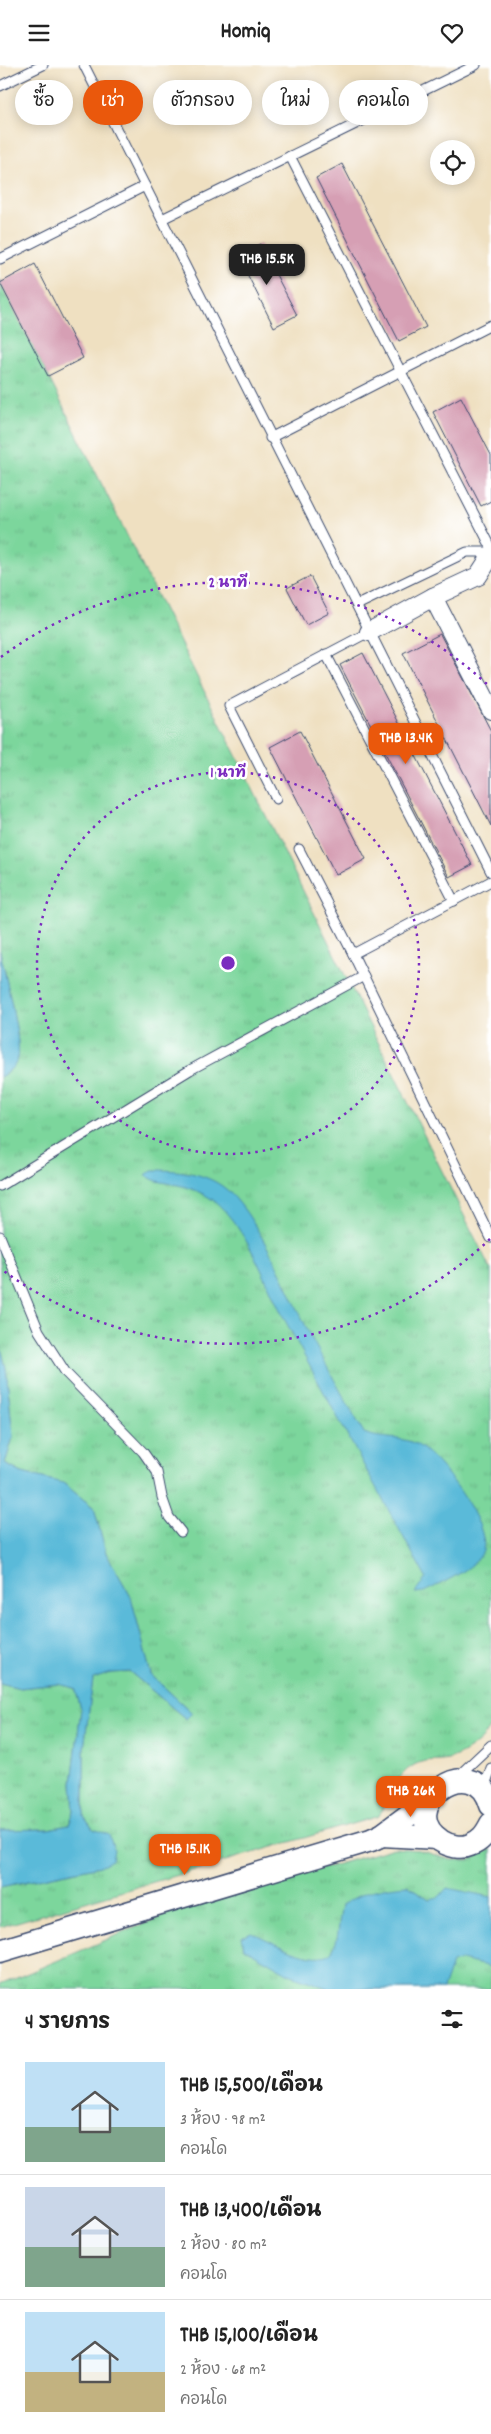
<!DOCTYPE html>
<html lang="th">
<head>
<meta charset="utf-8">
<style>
	body { margin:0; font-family:Dekko,"Playpen Sans Thai",sans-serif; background:#f6f6f6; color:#222; height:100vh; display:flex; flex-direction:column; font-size:19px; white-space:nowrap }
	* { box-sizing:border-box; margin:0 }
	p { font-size:16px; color:#767676 }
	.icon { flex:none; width:28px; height:28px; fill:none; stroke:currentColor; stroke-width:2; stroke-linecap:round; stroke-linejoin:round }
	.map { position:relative; height:1924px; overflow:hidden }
	.panel { display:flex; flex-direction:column; background:#fff; flex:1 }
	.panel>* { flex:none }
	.hud { position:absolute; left:15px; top:15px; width:461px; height:45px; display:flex; gap:10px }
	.controls { position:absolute; left:430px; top:75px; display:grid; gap:10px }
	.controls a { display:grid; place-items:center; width:45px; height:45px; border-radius:50%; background:#fff; box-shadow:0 2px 12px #0003; font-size:25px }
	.price { position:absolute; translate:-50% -42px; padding:0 11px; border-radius:10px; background:#ea580c; color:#fff; font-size:16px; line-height:32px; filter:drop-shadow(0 1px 2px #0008) }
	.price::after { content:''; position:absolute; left:50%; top:30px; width:15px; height:11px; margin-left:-8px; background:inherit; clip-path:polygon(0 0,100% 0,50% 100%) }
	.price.active { background:#222; color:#fff }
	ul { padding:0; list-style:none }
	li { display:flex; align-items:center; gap:15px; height:125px; padding:0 25px }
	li+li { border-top:1px solid #e0e0e0 }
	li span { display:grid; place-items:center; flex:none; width:140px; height:100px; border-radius:0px; color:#555 }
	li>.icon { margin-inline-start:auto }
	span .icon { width:60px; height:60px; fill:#fffc; stroke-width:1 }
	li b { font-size:21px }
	h2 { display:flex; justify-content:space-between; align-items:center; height:60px; padding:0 25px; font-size:21px }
	.pill { padding:0 18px; border-radius:22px; background:#fff; box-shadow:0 2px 12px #0003; font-size:18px; line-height:45px }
	.pill.active { background:#ea580c; color:#fff }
	header { display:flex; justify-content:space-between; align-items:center; height:65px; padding:0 25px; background:#fff; font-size:22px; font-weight:700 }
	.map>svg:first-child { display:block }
	.grass { fill:url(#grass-tufts); stroke:#4c827d }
	.water { fill:#5abad9; stroke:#3a749c }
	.building { fill:#d69fb4 }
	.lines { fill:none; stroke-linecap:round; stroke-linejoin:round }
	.service-casing { stroke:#3b4a6d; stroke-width:11 }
	.minor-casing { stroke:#3b4a6d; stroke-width:20 }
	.tertiary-casing { stroke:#3b4a6d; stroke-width:25 }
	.service { stroke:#fff; stroke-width:9 }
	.minor { stroke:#fff; stroke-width:18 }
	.tertiary { stroke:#fff; stroke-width:22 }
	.ring { fill:none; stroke:#7b2cbf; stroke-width:2.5; stroke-dasharray:2.5 5 }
	.centre { fill:#7b2cbf; stroke:#fff; stroke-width:2.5 }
	.ring-label { font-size:15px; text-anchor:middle; font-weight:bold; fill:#7b2cbf; stroke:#fff; stroke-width:5; stroke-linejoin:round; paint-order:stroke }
</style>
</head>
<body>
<header><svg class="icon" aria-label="menu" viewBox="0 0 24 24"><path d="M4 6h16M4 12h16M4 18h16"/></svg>Homiq<svg class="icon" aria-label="heart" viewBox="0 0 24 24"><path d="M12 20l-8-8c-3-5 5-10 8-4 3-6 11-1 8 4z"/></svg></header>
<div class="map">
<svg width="491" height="1924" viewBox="0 0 491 1924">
	<defs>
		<pattern id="grass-tufts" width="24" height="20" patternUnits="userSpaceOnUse" patternTransform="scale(1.25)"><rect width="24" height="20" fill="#7cd69c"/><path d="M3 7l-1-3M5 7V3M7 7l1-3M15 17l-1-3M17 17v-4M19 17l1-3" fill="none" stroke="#6bb889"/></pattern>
	</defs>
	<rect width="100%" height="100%" fill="#fff"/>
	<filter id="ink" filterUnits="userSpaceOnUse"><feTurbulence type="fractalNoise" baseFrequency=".02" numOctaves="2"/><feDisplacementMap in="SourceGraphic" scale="10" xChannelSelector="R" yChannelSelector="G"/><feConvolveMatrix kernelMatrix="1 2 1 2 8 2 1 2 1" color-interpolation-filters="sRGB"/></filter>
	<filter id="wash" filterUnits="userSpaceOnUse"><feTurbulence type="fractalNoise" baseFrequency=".0096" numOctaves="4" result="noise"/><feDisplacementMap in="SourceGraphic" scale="20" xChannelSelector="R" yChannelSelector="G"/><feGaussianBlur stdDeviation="1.12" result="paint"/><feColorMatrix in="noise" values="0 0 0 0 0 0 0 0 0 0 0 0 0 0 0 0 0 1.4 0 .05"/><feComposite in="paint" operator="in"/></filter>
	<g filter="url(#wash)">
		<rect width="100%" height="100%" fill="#efe0c1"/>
		<g class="grass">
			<path d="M0,214l491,991v457c-9,15 -26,27 -43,32 -13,3 -21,-1 -34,6 -18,10 -27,34 -35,51l-379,111v-40l100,-21 -7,-37 -9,-12v-69l9,-69 18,-6 19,-1 56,47 6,-6 -41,-38 -20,-78 -25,-44 -12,-45 -31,-25 -41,-10 -17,-9 8,-27 -7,-69 -6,-24v-267c7,-4 16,-11 18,-19 4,-16 -14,-87 -18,-107z"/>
			<polygon points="0,1618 20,1623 58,1619 75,1623 81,1644 72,1718 74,1746 69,1760 48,1764 0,1765"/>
			<polygon points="394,1783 419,1785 451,1795 469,1795 491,1784 491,1924 0,1924 0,1920 174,1846"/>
		</g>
		<g class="water">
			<path d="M0,886c4,20 22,91 18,107 -2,8 -11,15 -18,19z"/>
			<path d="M152,1105c24,0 50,2 70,16 33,22 71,115 90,153 17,32 34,62 52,94 16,7 36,3 52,11 23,13 75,80 67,107 -7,18 -42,32 -59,41l-9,1 11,-15c-47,-85 -94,-170 -140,-256 -20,-38 -34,-83 -65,-115 -10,-11 -29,-19 -43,-22 -12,-3 -23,-2 -32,-10z"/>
			<polygon points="0,1279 6,1303 13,1372 5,1399 22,1408 63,1418 94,1443 106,1488 131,1532 151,1610 192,1648 186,1654 130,1607 111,1608 93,1614 84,1683 84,1752 93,1764 109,1770 114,1785 112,1795 100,1801 0,1822 0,1765 48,1764 69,1760 74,1746 72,1718 81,1644 75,1623 58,1619 20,1623 0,1618"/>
			<path d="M407,1820l22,14 10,-2 8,-9 44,9v70l-30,-7 -9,3 -9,26h-113l-41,-15 -45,-26 -2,-11 9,-5c18,8 66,36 81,19 7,-9 7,-34 10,-46 21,-14 40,-18 65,-20z"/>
		</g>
		<g id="blocks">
			<g class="building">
				<polygon points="342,99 426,262 399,276 316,113"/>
				<polygon points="260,179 297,250 274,262 238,191"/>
				<polygon points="35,199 83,293 48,311 0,218"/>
				<polygon points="461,332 491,390 491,436 481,441 433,347"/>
				<polygon points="310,511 329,548 306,560 287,523"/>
				<polygon points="440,569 491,666 491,761 403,588"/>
				<polygon points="363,588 472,800 449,812 340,600"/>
				<polygon points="300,666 366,794 336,810 270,682"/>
			</g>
		</g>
	</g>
	<g filter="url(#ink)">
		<use href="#blocks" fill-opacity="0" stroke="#3b4a6d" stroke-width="1"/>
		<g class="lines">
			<defs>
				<g id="service">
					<polyline points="84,0 491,807"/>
					<polyline points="0,21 43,0"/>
					<polyline points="290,91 491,482"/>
					<polyline points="162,154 476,0"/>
					<polyline points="0,194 145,121"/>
					<polyline points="270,373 491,260"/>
					<polyline points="357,540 467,487 491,487"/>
					<polyline points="326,589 454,836"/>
					<polyline points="276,734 229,641 369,567"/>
					<polyline points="299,784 353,889"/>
					<polyline points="491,816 353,889 491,1173"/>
					<polyline points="0,1121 190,1005 364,911"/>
					<polyline points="0,1171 39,1266 66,1308 143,1387 157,1407 162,1432 169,1452 181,1467"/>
					<polyline points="456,1713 491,1680"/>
					<polyline points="484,1724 491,1703"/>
				</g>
				<g id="minor">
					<polyline points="433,532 491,645"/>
					<polyline points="369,567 433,532 478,511 491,491"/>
				</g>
				<g id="tertiary">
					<path d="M491,1740c-17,-60 -100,3 -50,36 8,5 20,8 29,4 11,-4 16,-11 21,-21"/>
					<polyline points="382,1770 437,1773"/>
					<polyline points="0,1886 371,1775 382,1770 429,1735"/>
				</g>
			</defs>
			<use href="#service" class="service-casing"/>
			<use href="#minor" class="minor-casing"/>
			<use href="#tertiary" class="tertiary-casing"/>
			<use href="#service" class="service"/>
			<use href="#minor" class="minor"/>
			<use href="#tertiary" class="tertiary"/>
		</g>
	</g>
	<g class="ring">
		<circle cx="228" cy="898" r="191"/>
		<path d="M490 1174A381 381 0 0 1 1 1204M1 592A381 381 0 0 1 490 622"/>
	</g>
	<circle cx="228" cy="898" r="8" class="centre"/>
	<g class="ring-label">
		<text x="228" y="522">2 นาที</text>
		<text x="228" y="712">1 นาที</text>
	</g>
</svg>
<div class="controls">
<a><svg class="icon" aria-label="locate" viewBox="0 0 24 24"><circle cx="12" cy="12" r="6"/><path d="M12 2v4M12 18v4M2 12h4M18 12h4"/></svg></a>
</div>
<b class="price active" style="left:267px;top:221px">THB 15.5K</b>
<b class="price" style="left:406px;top:700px">THB 13.4K</b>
<b class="price" style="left:411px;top:1753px">THB 26K</b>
<b class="price" style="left:185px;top:1811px">THB 15.1K</b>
<div class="hud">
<a class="pill">ซื้อ</a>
<a class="pill active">เช่า</a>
<a class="pill">ตัวกรอง</a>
<a class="pill">ใหม่</a>
<a class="pill">คอนโด</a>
</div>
</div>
<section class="panel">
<h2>4 รายการ<svg class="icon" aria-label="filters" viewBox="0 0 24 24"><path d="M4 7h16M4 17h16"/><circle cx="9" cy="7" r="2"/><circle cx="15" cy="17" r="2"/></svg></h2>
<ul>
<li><span style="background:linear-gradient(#bfe0f5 65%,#7fa58c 0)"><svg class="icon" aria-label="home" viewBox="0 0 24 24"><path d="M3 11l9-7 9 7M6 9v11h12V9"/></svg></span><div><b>THB 15,500/เดือน</b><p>3 ห้อง · 98 m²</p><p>คอนโด</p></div></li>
<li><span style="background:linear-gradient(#c9d6e8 60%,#7fa58c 0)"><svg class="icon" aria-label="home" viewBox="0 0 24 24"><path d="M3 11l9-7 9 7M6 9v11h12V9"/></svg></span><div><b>THB 13,400/เดือน</b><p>2 ห้อง · 80 m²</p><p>คอนโด</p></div></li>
<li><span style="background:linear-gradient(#bfe0f5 60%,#c2b280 0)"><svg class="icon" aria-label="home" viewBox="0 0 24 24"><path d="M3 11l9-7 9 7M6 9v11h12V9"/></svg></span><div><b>THB 15,100/เดือน</b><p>2 ห้อง · 68 m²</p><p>คอนโด</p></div></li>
</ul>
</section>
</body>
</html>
